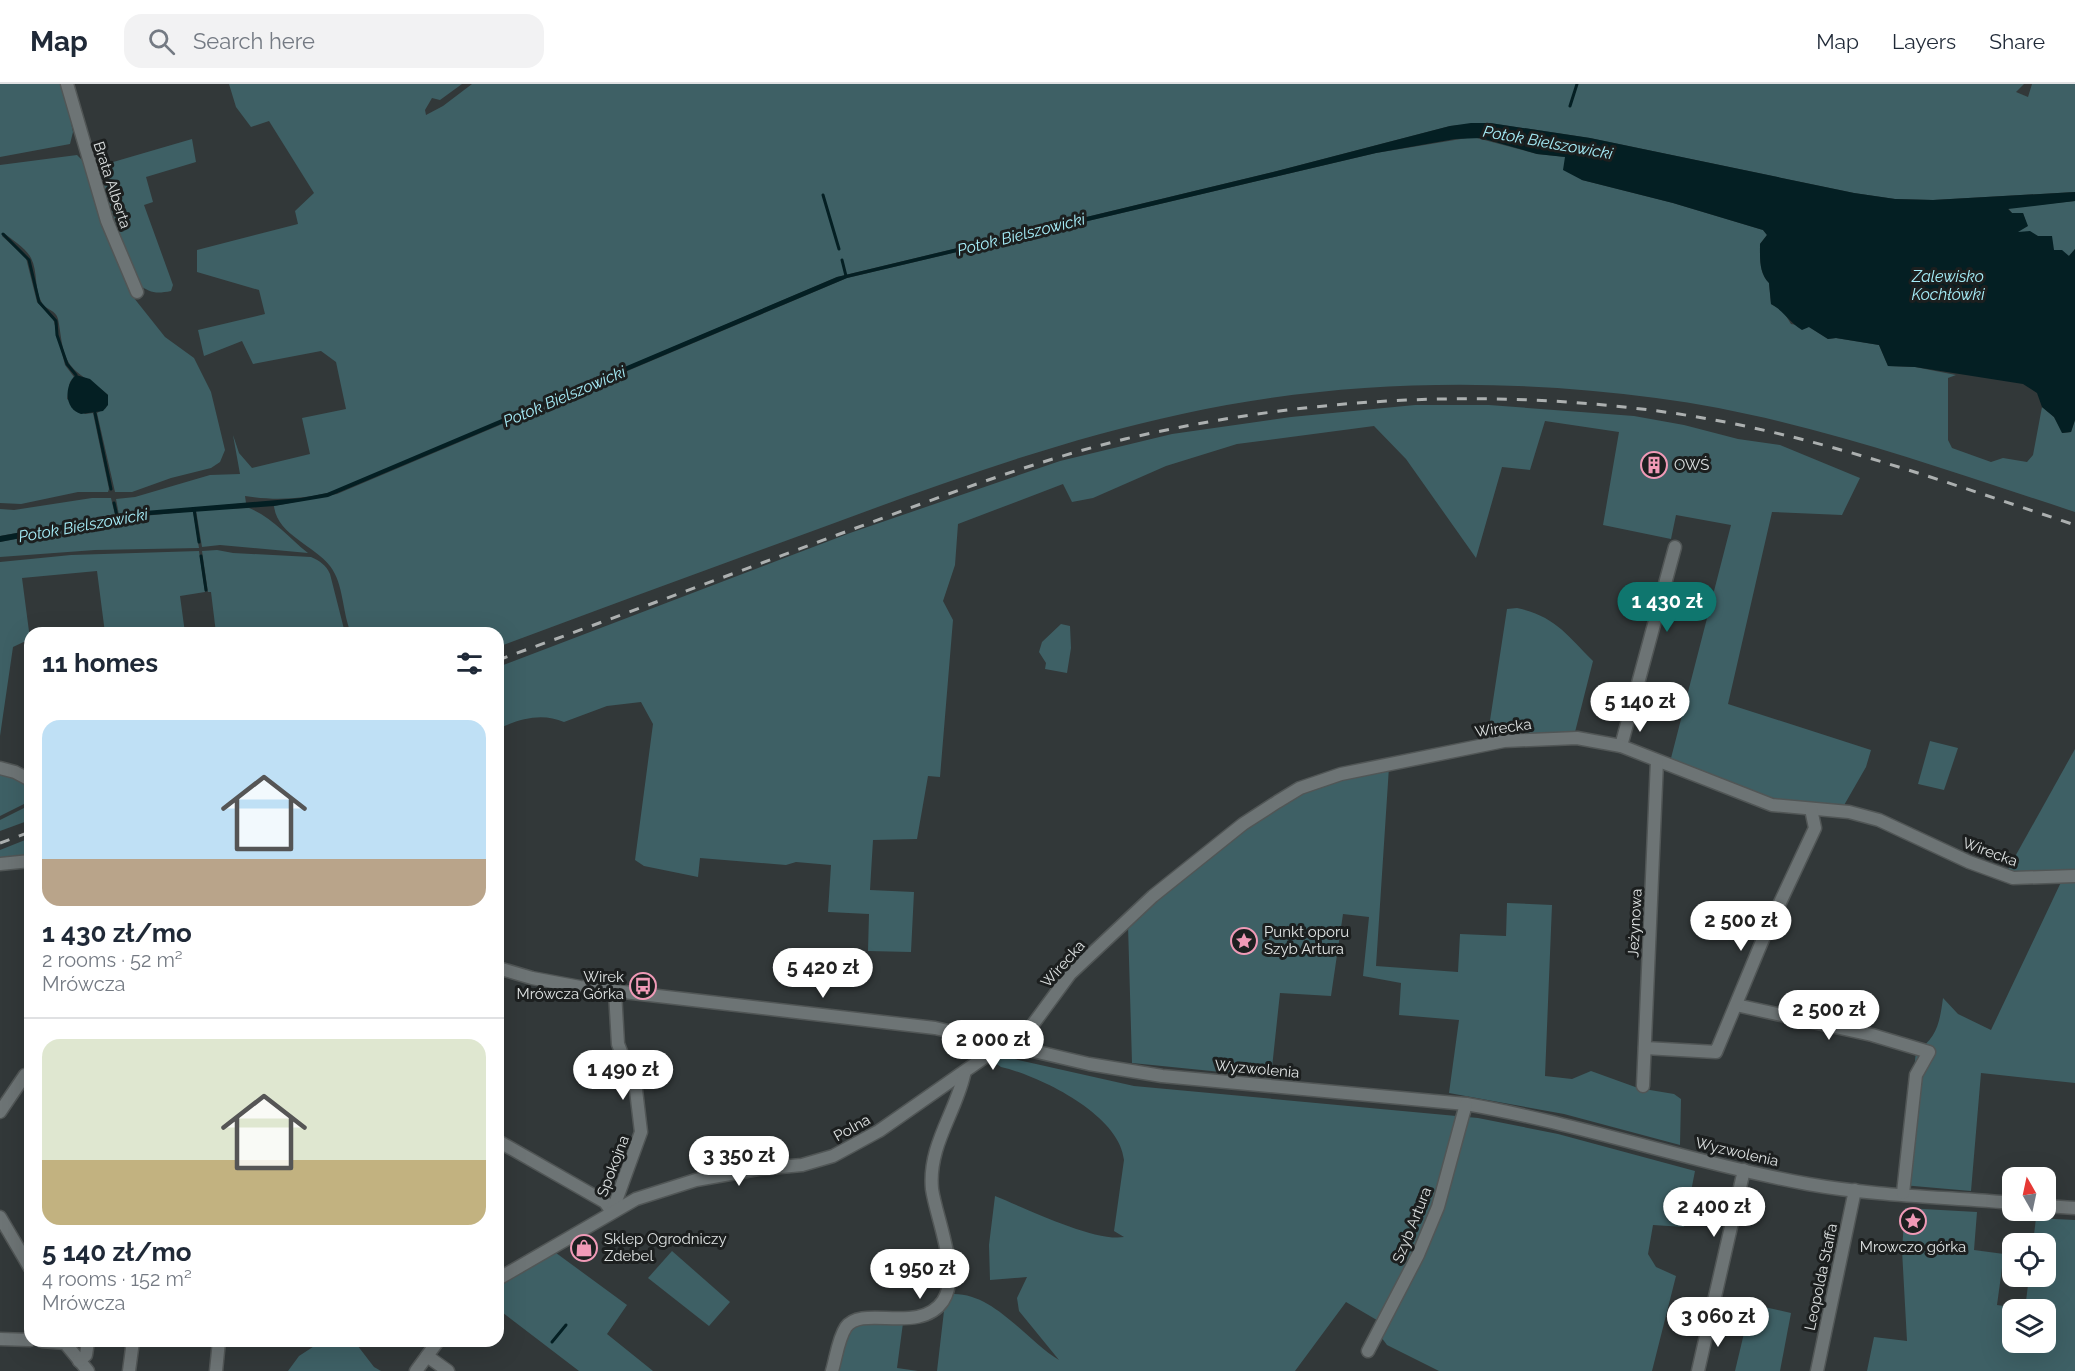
<!DOCTYPE html>
<html lang="en">
<head>
<meta charset="utf-8">
<style>
	body { margin:0; font-family:Raleway,sans-serif; background:#f2f2f3; color:#1f2937; height:100vh; display:flex; flex-direction:column; font-size:22px; white-space:nowrap }
	* { box-sizing:border-box; margin:0 }
	p { font-size:20px; color:#747a83 }
	.icon { flex:none; width:33px; height:33px; fill:none; stroke:currentColor; stroke-width:2; stroke-linecap:round; stroke-linejoin:round }
	.map { position:relative; flex:1; overflow:hidden }
	.sheet { position:absolute; left:24px; top:543px; width:480px; height:720px; display:flex; flex-direction:column; background:#fff; border-radius:18px; box-shadow:0 6px 24px #0002 }
	.sheet>* { flex:none }
	.needle { width:39px; rotate:351deg }
	.controls { position:absolute; left:2002px; top:1083px; display:grid; gap:12px }
	.controls a { display:grid; place-items:center; width:54px; height:54px; border-radius:12px; background:#fff; box-shadow:0 6px 24px #0002; font-size:30px }
	.price { position:absolute; translate:-50% -51px; padding:0 14px; border-radius:21px; background:#fff; color:#222; font-size:20px; line-height:39px; filter:drop-shadow(0 2px 3px #0008) }
	.price::after { content:''; position:absolute; left:50%; top:36px; width:18px; height:14px; margin-left:-9px; background:inherit; clip-path:polygon(0 0,100% 0,50% 100%) }
	.price.on { background:#0f766e; color:#fff }
	ul { padding:0; list-style:none }
	li { display:grid; align-content:center; gap:12px; height:318px; padding:0 18px }
	li+li { border-top:2px solid #e0e1e3 }
	li span { display:grid; place-items:center; height:186px; border-radius:18px; color:#555 }
	li>.icon { margin-inline-start:auto }
	span .icon { width:108px; height:108px; fill:#fffc; stroke-width:1 }
	li b { font-size:26px }
	h2 { display:flex; justify-content:space-between; align-items:center; height:72px; padding:0 18px; font-size:26px }
	header { display:flex; align-items:center; gap:36px; box-sizing:border-box; height:84px; padding:0 30px; background:#fff; border-bottom:2px solid #e0e1e3 }
	header strong { font-size:28px }
	nav { display:flex; gap:33px; margin-inline-start:auto; font-size:21px }
	.search { width:420px; height:54px; background:#f2f2f3; display:flex; align-items:center; gap:15px; box-sizing:border-box; padding:0 21px; border-radius:18px; color:#747a83; font-size:22px }
	.map>svg:first-child { display:block }
	.green { fill:#3e6065; fill-rule:evenodd }
	.water { fill:#041f23 }
	.lines { fill:none; stroke-linecap:round; stroke-linejoin:round }
	.stream { stroke:#041f23; stroke-width:3 }
	.minor-casing { stroke:#515656; stroke-width:15 }
	.minor { stroke:#6d7475; stroke-width:12 }
	.rail { stroke:#acb0b0; stroke-width:3; stroke-dasharray:10 10; stroke-linecap:butt }
	.labels { text-anchor:middle; stroke-width:6; stroke-linejoin:round; paint-order:stroke }
	.street-label { font-size:15px; fill:#dee2e2; stroke:#1c1f1f }
	.poi-label { font-size:15px; fill:#dee2e2; stroke:#1c1f1f; text-anchor:start }
	.water-label { font-size:16px; font-style:italic; fill:#a6edf8; stroke:#1c1f1f }
</style>
</head>
<body>
<header>
<strong>Map</strong>
<div class="search"><svg class="icon" aria-label="search" viewBox="0 0 24 24"><circle cx="10" cy="10" r="6"/><path d="M15 15l6 6"/></svg>Search here</div>
<nav><a>Map</a><a>Layers</a><a>Share</a></nav>
</header>
<div class="map">
<svg width="2075" height="1287" viewBox="0 0 2075 1287">
	<rect width="100%" height="100%" fill="#323839"/>
	<g class="green">
		<polygon points="0,0 63,0 73,48 70,60 0,73"/>
		<path d="M229,0h233l-22,16 -8,-2 -7,12 1,5 17,-9 29,-22h1552l-8,8 12,5 4,-13h43v108l-142,8 -38,-1 -41,-6 -264,-55 -100,-15 -40,3 -173,45 -440,106 -501,214c-32,8 -59,10 -91,5l1,7 -127,12 -3,-16 19,-2 75,-22 30,-1 -7,-39 6,18 13,15 58,-14 -8,-36 44,-9 -10,-47 -15,-11 -68,13 -11,-23 -38,15 -6,-26 67,-16 -6,-24 -62,-18v-22l101,-26 -3,-13 19,-18 -45,-72 -18,6 -15,-20z"/>
		<path d="M1473,53l64,17 29,3 16,23 91,23 90,27 4,5 -7,9c0,14 -1,29 9,39l2,21 12,7 8,13 18,3 19,12 8,-1 43,7 9,21 27,1 41,8 -8,3v62l4,8 39,14 12,-4 24,4 6,-7 9,-48 12,10 9,16 8,-1 4,-12v92c-138,-45 -274,-95 -419,-114 -155,-21 -321,-18 -474,16 -121,26 -237,68 -353,111 -110,40 -221,81 -331,122v-14h-147c-9,-21 -7,-49 -21,-67 -16,-21 -53,-31 -56,-60l63,-12 510,-216 529,-125z"/>
		<path d="M192,55l4,23 -50,15 7,25 -9,3 29,80 -2,6c-15,3 -21,2 -33,-7l-42,-117z"/>
		<path d="M77,71l7,7 46,131 35,44 29,21 17,34 14,58 -5,12 -9,6 -40,10 -39,14h-17l-18,-79 9,-5 2,-13c-11,-11 -32,-20 -39,-32 -8,-12 -8,-31 -11,-44 -2,-9 -12,-9 -16,-16 -8,-13 -4,-32 -11,-45 -5,-10 -19,-18 -27,-25l-2,3 24,22 11,44 16,16 12,47 9,12 -4,5 -3,17 18,15 8,-1 16,76 -1,3h-30l-57,12 -21,-1v-338z"/>
		<polygon points="2075,117 2075,165 2069,172 2054,166 2038,152 2016,148 2027,142 2023,129 2012,129 2008,124"/>
		<path d="M1415,321h74l145,11 50,9 54,14 42,6 80,33 -18,37 -70,-3 -44,192 143,46 -5,17 -23,40 -62,-5 -111,-40 61,-237 -55,-10 -5,24 -68,-14 16,-93 -74,-11 -15,49 -28,-3 -26,91 -70,-99 -32,-33 -137,18 -71,22 -73,32 -21,4 -9,-18 -105,40 -3,41 -12,36 10,19 -13,157 -12,-1 -11,63 -44,1 -3,50 44,2 -3,60 -43,-1 1,-37 -41,-2 3,-47 -35,-3 -10,3 -86,-7 -2,19 -54,-11 -9,-6 18,-136 -12,-22 -34,4 -43,16c-22,-10 -46,-3 -66,7v-62l352,-134 210,-72 112,-27 119,-17z"/>
		<polygon points="92,414 111,414 115,431 0,452 0,425 14,426"/>
		<path d="M249,424c23,9 39,29 59,45l-88,-8 -18,2 -6,-37z"/>
		<polygon points="193,427 199,464 95,466 0,473 0,458 124,434"/>
		<path d="M217,466l16,3 78,4c9,4 15,8 19,17l15,59h-129l-5,-41h-3l-6,-41z"/>
		<polygon points="199,467 205,508 180,512 185,549 105,549 97,487 22,494 30,555 13,563 0,652 0,478 71,471"/>
		<path d="M1517,524c38,8 50,27 76,53l-18,71 -42,2 -46,6 20,-131z"/>
		<polygon points="1061,540 1070,542 1071,564 1067,589 1045,585 1046,579 1039,568 1042,558"/>
		<polygon points="1930,657 1958,664 1944,706 1918,700"/>
		<polygon points="2075,665 2075,788 2007,787"/>
		<polygon points="1389,683 1376,882 1458,888 1460,850 1506,852 1507,819 1552,821 1545,992 1572,995 1591,987 1638,1004 1674,1010 1681,1015 1680,1061 1564,1030 1449,1009 1459,936 1399,931 1401,899 1363,892 1369,833 1343,830 1331,912 1280,909 1271,993 1132,979 1128,841 1169,803 1234,753 1302,707"/>
		<polygon points="0,687 30,699 30,717 0,732"/>
		<polygon points="30,721 30,736 0,747 0,736"/>
		<polygon points="30,754 30,771 0,775 0,766"/>
		<path d="M2062,796h13v203l-94,-10 -10,118 -69,-6 14,-134c21,-12 24,-30 27,-53l15,16 33,16z"/>
		<path d="M1001,972l133,30 344,32 80,16 137,37 -11,56 -31,-2 -5,29 8,13 20,9 -24,95h-213l-52,-26 -6,-8 6,-11 -41,-24 -51,69h-358l7,-60 10,-17c41,0 72,46 105,66l-40,-49 -2,-13 10,-21 -37,3 -1,-35 6,-49c30,12 99,46 129,41l-10,-6 10,-71c-4,-45 -84,-84 -123,-93l-7,-5z"/>
		<path d="M1905,1124l72,4 -3,38 30,4 -7,51 28,4 4,-32 17,-1v-32l-13,-1 3,-25 39,2v151h-208l7,-34 33,4 -5,-91zM2013,1226h33v32h-33z"/>
		<polygon points="552,1166 627,1221 607,1250 653,1287 579,1287 498,1225 498,1199"/>
		<polygon points="672,1167 730,1218 709,1242 648,1194"/>
		<polygon points="1751,1220 1791,1229 1780,1287 1735,1287"/>
		<polygon points="903,1239 897,1284 918,1287 835,1287 846,1248 854,1240"/>
		<polygon points="322,1257 354,1257 374,1283 381,1287 288,1287 299,1272"/>
	</g>
	<g class="water">
		<path d="M1471,39h19l100,15 264,55 41,6 38,1 142,-8v9l-67,8 4,4h11l5,13 -10,6 12,-1 8,5h14l2,14h8l7,6 6,-7v171l-4,12 -9,1 -8,-16 -12,-10 -5,-14 -14,-9 -108,-17 -27,-1 -9,-21 -43,-7 -8,1 -19,-12 -7,3c-13,-8 -18,-19 -31,-26l-2,-21c-10,-10 -9,-25 -9,-39l7,-9 -4,-5 -90,-27 -91,-23 -19,-10 2,-13 -28,-3 -56,-16 -26,1 -79,14 -529,125 -519,219 -54,9 -137,10 -137,26v-6l133,-24 168,-14 26,-5 510,-216 440,-106 173,-45z"/>
		<path d="M76,291l14,4 18,16v10l-5,6 -22,3c-17,-5 -17,-29 -5,-39z"/>
	</g>
	<g class="lines">
		<g class="stream">
			<polyline points="1570,22 1577,0"/>
			<polyline points="823,111 839,165"/>
			<polyline points="3,150 29,176 39,218 56,237 57,251 67,280 76,291"/>
			<polyline points="842,176 846,192"/>
			<polyline points="95,329 111,405"/>
			<polyline points="114,419 117,432"/>
			<polyline points="194,425 199,458"/>
			<polyline points="201,472 206,506"/>
			<polyline points="552,1258 566,1241"/>
		</g>
		<defs>
			<g id="minor">
				<polyline points="67,0 107,137 137,208"/>
				<polyline points="1621,662 1675,463"/>
				<polyline points="0,684 15,688 30,696"/>
				<polyline points="0,780 30,777"/>
				<path d="M498,884l34,10 48,9 355,41 154,36 73,12 304,28c115,20 227,59 342,80 67,12 137,13 205,19"/>
				<polyline points="1736,921 1872,951 1929,968 1916,991 1903,1109"/>
				<polyline points="1017,962 1070,890 1153,812 1243,740 1277,718 1300,704 1341,690 1504,657 1577,654 1621,662 1772,721 1849,728 1879,736 1969,778 2013,794 2075,792"/>
				<polyline points="1645,964 1716,968 1763,855 1815,744 1811,725"/>
				<polyline points="1643,1002 1657,677"/>
				<polyline points="0,1028 25,991"/>
				<polyline points="498,1057 605,1118 612,1128"/>
				<polyline points="2046,1122 2075,1124"/>
				<polyline points="612,1128 641,1048 636,1006 618,960 615,908"/>
				<polyline points="0,1133 30,1184"/>
				<polyline points="498,1195 636,1115 696,1096 758,1085 802,1081 833,1072 879,1047 1005,959"/>
				<polyline points="0,1255 30,1256"/>
				<polyline points="42,1257 65,1259 88,1287"/>
				<polyline points="1368,1267 1418,1171 1438,1123 1466,1020"/>
				<polyline points="427,1272 448,1287"/>
				<polyline points="79,1277 86,1271 88,1257"/>
				<polyline points="129,1287 133,1257"/>
				<polyline points="216,1287 219,1257"/>
				<polyline points="416,1287 438,1257"/>
				<path d="M832,1287c4,-13 6,-32 14,-44 16,-23 74,8 97,-26 18,-27 -7,-83 -11,-112 -4,-43 23,-75 32,-114"/>
				<polyline points="1698,1287 1744,1086"/>
				<polyline points="1817,1287 1855,1106"/>
			</g>
		</defs>
		<use href="#minor" class="minor-casing"/>
		<use href="#minor" class="minor"/>
		<g class="rail">
			<path d="M498,576c113,-41 226,-83 339,-125 95,-35 190,-72 288,-96 180,-42 364,-52 547,-26 139,20 270,68 403,112"/>
			<polyline points="0,759 30,748"/>
		</g>
	</g>
	<defs>
		<symbol id="building-ring" viewBox="-11 -11 22 22"><circle r="9.5" fill="#1c1f1f" stroke="#f09ab7" stroke-width="1.5"/><path d="M-4-6H4V6H1V3H-1V6H-4ZM-2.5-4.3h1.7v1.8h-1.7ZM.8-4.3h1.7v1.8H.8ZM-2.5-1h1.7V.8h-1.7ZM.8-1h1.7V.8H.8Z" fill="#f09ab7"/></symbol>
		<symbol id="sight-ring" viewBox="-11 -11 22 22"><circle r="9.5" fill="#1c1f1f" stroke="#f09ab7" stroke-width="1.5"/><path d="M0-6L1.8-2.2L6-1.7L2.9 1.2L3.7 5.4L0 3.3L-3.7 5.4L-2.9 1.2L-6-1.7L-1.8-2.2Z" fill="#f09ab7"/></symbol>
		<symbol id="bus-ring" viewBox="-11 -11 22 22"><circle r="9.5" fill="#1c1f1f" stroke="#f09ab7" stroke-width="1.5"/><path d="M-5-6H5V4H4V6H2V4H-2V6H-4V4H-5ZM-3.5-4V0h7V-4ZM-3.5 1.2v1.5H-2V1.2ZM2 1.2v1.5H3.5V1.2Z" fill="#f09ab7"/></symbol>
		<symbol id="shop-ring" viewBox="-11 -11 22 22"><circle r="9.5" fill="#1c1f1f" stroke="#f09ab7" stroke-width="1.5"/><path d="M-5-2.5h2.3a2.7 3.5 0 0 1 5.4 0H5L5.5 6h-11ZM-1.5-2.5h3a1.5 2.3 0 0 0-3 0Z" fill="#f09ab7"/></symbol>
	</defs>
	<g fill-rule="evenodd">
		<use href="#building-ring" x="1639" y="366" width="30" height="30"/>
		<use href="#sight-ring" x="1229" y="842" width="30" height="30"/>
		<use href="#bus-ring" x="628" y="887" width="30" height="30"/>
		<use href="#sight-ring" x="1898" y="1122" width="30" height="30"/>
		<use href="#shop-ring" x="569" y="1149" width="30" height="30"/>
	</g>
	<g class="labels">
		<g class="street-label">
			<text transform="translate(112 101) rotate(72)" y="5">Brata Alberta</text>
			<text transform="translate(1503 644) rotate(-8)" y="5">Wirecka</text>
			<text transform="translate(1990 768) rotate(20)" y="5">Wirecka</text>
			<text transform="translate(1635 839) rotate(-87)" y="5">Jeżynowa</text>
			<text transform="translate(1063 880) rotate(-48)" y="5">Wirecka</text>
			<text transform="translate(1257 985) rotate(5)" y="5">Wyzwolenia</text>
			<text transform="translate(852 1044) rotate(-29)" y="5">Polna</text>
			<text transform="translate(1737 1068) rotate(13)" y="5">Wyzwolenia</text>
			<text transform="translate(613 1082) rotate(-69)" y="5">Spokojna</text>
			<text transform="translate(1412 1141) rotate(-68)" y="5">Szyb Artura</text>
			<text transform="translate(1821 1193) rotate(-78)" y="5">Leopolda Staffa</text>
		</g>
		<g class="poi-label">
			<text x="1674" y="386">OWŚ</text>
			<text x="1264" y="853">Punkt oporu<tspan x="1264" dy="17">Szyb Artura</tspan></text>
			<text x="624" y="898" text-anchor="end">Wirek<tspan x="624" dy="17">Mrówcza Górka</tspan></text>
			<text x="604" y="1160">Sklep Ogrodniczy<tspan x="604" dy="17">Zdebel</tspan></text>
			<text x="1913" y="1168" text-anchor="middle">Mrowczo górka</text>
		</g>
		<g class="water-label">
			<text transform="translate(1548 58) rotate(10)" y="6">Potok Bielszowicki</text>
			<text transform="translate(1021 150) rotate(-14)" y="6">Potok Bielszowicki</text>
			<text x="1948" y="198">Zalewisko<tspan x="1948" dy="18">Kochłówki</tspan></text>
			<text transform="translate(564 312) rotate(-23)" y="6">Potok Bielszowicki</text>
			<text transform="translate(83 441) rotate(-10)" y="6">Potok Bielszowicki</text>
		</g>
	</g>
</svg>
<div class="controls">
<a><svg class="needle" viewBox="-14 -14 28 28"><path d="M0-13l5 13h-10z" fill="#e53935"/><path d="M0 13l5-13h-10z" fill="#747a83"/></svg></a>
<a><svg class="icon" aria-label="locate" viewBox="0 0 24 24"><circle cx="12" cy="12" r="6"/><path d="M12 2v4M12 18v4M2 12h4M18 12h4"/></svg></a>
<a><svg class="icon" aria-label="layers" viewBox="0 0 24 24"><path d="M12 4l9 5-9 5-9-5zM3 14l9 5 9-5"/></svg></a>
</div>
<b class="price on" style="left:1667px;top:549px">1 430 zł</b>
<b class="price" style="left:1640px;top:649px">5 140 zł</b>
<b class="price" style="left:1741px;top:868px">2 500 zł</b>
<b class="price" style="left:823px;top:915px">5 420 zł</b>
<b class="price" style="left:1829px;top:957px">2 500 zł</b>
<b class="price" style="left:993px;top:987px">2 000 zł</b>
<b class="price" style="left:623px;top:1017px">1 490 zł</b>
<b class="price" style="left:739px;top:1103px">3 350 zł</b>
<b class="price" style="left:1714px;top:1154px">2 400 zł</b>
<b class="price" style="left:920px;top:1216px">1 950 zł</b>
<b class="price" style="left:1718px;top:1264px">3 060 zł</b>
<section class="sheet">
<h2>11 homes<svg class="icon" aria-label="filters" viewBox="0 0 24 24"><path d="M4 7h16M4 17h16"/><circle cx="9" cy="7" r="2"/><circle cx="15" cy="17" r="2"/></svg></h2>
<ul>
<li><span style="background:linear-gradient(#bfe0f5 75%,#b9a48a 0)"><svg class="icon" aria-label="home" viewBox="0 0 24 24"><path d="M3 11l9-7 9 7M6 9v11h12V9"/></svg></span><div><b>1 430 zł/mo</b><p>2 rooms · 52 m²</p><p>Mrówcza</p></div></li>
<li><span style="background:linear-gradient(#dfe7d0 65%,#c2b280 0)"><svg class="icon" aria-label="home" viewBox="0 0 24 24"><path d="M3 11l9-7 9 7M6 9v11h12V9"/></svg></span><div><b>5 140 zł/mo</b><p>4 rooms · 152 m²</p><p>Mrówcza</p></div></li>
</ul>
</section>
</div>
</body>
</html>
